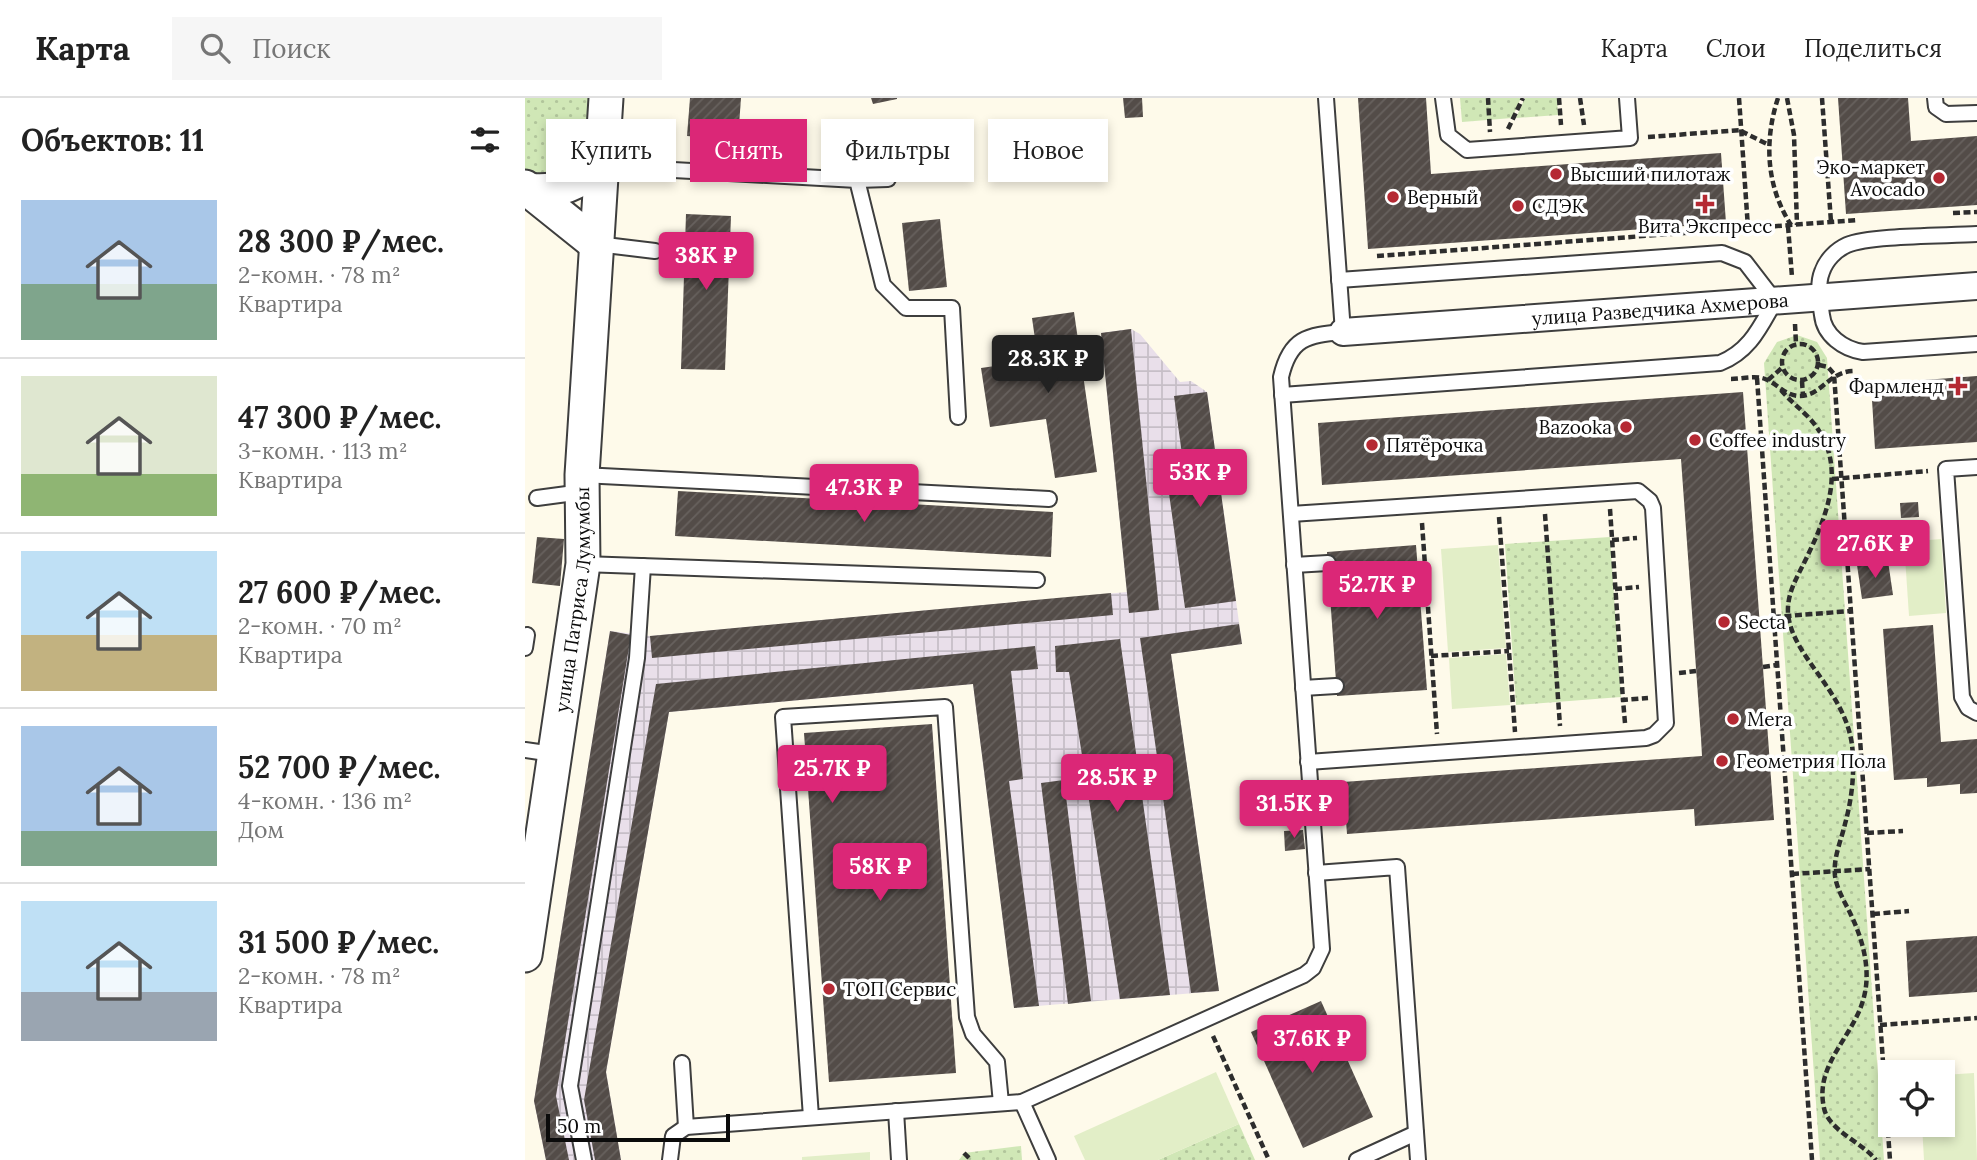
<!DOCTYPE html>
<html lang="ru">
<head>
<meta charset="utf-8">
<style>
	body { margin:0; font-family:Lora,serif; background:#f6f6f6; color:#222; height:100vh; display:flex; flex-direction:column; font-size:26px; white-space:nowrap }
	* { box-sizing:border-box; margin:0 }
	p { font-size:23px; color:#767676 }
	.icon { flex:none; width:38px; height:38px; fill:none; stroke:currentColor; stroke-width:2; stroke-linecap:round; stroke-linejoin:round }
	.map { position:relative; flex:1; overflow:hidden }
	.sheet { display:flex; flex-direction:column; background:#fff; width:525px }
	.sheet>* { flex:none }
	.banner { position:absolute; left:21px; top:21px; width:665px; height:63px; display:flex; gap:14px }
	.fabs { position:absolute; left:1353px; top:962px; display:grid; gap:14px }
	.fabs a { display:grid; place-items:center; width:77px; height:77px; border-radius:0px; background:#fff; box-shadow:0 4px 10px #0003; font-size:35px }
	.scale { position:absolute; left:21px; bottom:18px; width:184px; box-sizing:border-box; padding-left:7px; border:4px solid #0b0b0b; border-top:0; font-size:19px; line-height:24px; white-space:nowrap; color:#0b0b0b; -webkit-text-stroke:5px #fff; paint-order:stroke }
	.price { position:absolute; translate:-50% -60px; padding:0 16px; border-radius:7px; background:#db2777; color:#fff; font-size:23px; line-height:46px; filter:drop-shadow(0 2px 4px #0008) }
	.price::after { content:''; position:absolute; left:50%; top:42px; width:21px; height:16px; margin-left:-10px; background:inherit; clip-path:polygon(0 0,100% 0,50% 100%) }
	.price.selected { background:#222; color:#fff }
	ul { padding:0; list-style:none }
	li { display:flex; align-items:center; gap:21px; height:175px; padding:0 21px }
	li+li { border-top:2px solid #e0e0e0 }
	li span { display:grid; place-items:center; flex:none; width:196px; height:140px; border-radius:0px; color:#555 }
	li>.icon { margin-inline-start:auto }
	span .icon { width:84px; height:84px; fill:#fffc; stroke-width:1 }
	li b { font-size:30px }
	h2 { display:flex; justify-content:space-between; align-items:center; height:84px; padding:0 21px; font-size:30px }
	.pill { padding:0 24px; border-radius:0px; background:#fff; box-shadow:0 4px 10px #0003; font-size:24px; line-height:63px }
	.pill.selected { background:#db2777; color:#fff }
	header { display:flex; align-items:center; gap:42px; box-sizing:border-box; height:98px; padding:0 35px; background:#fff; border-bottom:2px solid #e0e0e0 }
	header strong { font-size:33px }
	nav { display:flex; gap:38px; margin-inline-start:auto; font-size:24px }
	.search { width:490px; height:63px; background:#f6f6f6; display:flex; align-items:center; gap:18px; box-sizing:border-box; padding:0 24px; border-radius:0px; color:#767676; font-size:26px }
	main { display:flex; flex:1; min-height:0 }
	.map>svg:first-child { display:block }
	.industrial { fill:url(#industrial-grid) }
	.green { fill:url(#green-dots) }
	.pitch { fill:#e2eec7 }
	.building { fill:url(#building-hatch) }
	.lines { fill:none; stroke-linecap:round; stroke-linejoin:round }
	.service-casing { stroke:#3e3e3e; stroke-width:18 }
	.minor-casing { stroke:#3e3e3e; stroke-width:30 }
	.tertiary-casing { stroke:#3e3e3e; stroke-width:37 }
	.path { stroke:#2d2d2d; stroke-width:4.5; stroke-dasharray:7 3.5; stroke-linecap:butt }
	.service { stroke:#fff; stroke-width:14 }
	.minor { stroke:#fff; stroke-width:26 }
	.tertiary { stroke:#fff; stroke-width:33 }
	.poi-dot { fill:#b52933; stroke:#fff; stroke-width:2.5 }
	.labels { text-anchor:middle; stroke-width:7; stroke-linejoin:round; paint-order:stroke }
	.poi-label { font-size:19px; fill:#0b0b0b; stroke:#fff; text-anchor:start }
	.street-label { font-size:19px; fill:#0b0b0b; stroke:#fff }
</style>
</head>
<body>
<header>
<strong>Карта</strong>
<div class="search"><svg class="icon" aria-label="search" viewBox="0 0 24 24"><circle cx="10" cy="10" r="6"/><path d="M15 15l6 6"/></svg>Поиск</div>
<nav><a>Карта</a><a>Слои</a><a>Поделиться</a></nav>
</header>
<main>
<section class="sheet">
<h2>Объектов: 11<svg class="icon" aria-label="filters" viewBox="0 0 24 24"><path d="M4 7h16M4 17h16"/><circle cx="9" cy="7" r="2"/><circle cx="15" cy="17" r="2"/></svg></h2>
<ul>
<li><span style="background:linear-gradient(#a9c7e8 60%,#7fa58c 0)"><svg class="icon" aria-label="home" viewBox="0 0 24 24"><path d="M3 11l9-7 9 7M6 9v11h12V9"/></svg></span><div><b>28 300 ₽/мес.</b><p>2-комн. · 78 m²</p><p>Квартира</p></div></li>
<li><span style="background:linear-gradient(#dfe7d0 70%,#8fb573 0)"><svg class="icon" aria-label="home" viewBox="0 0 24 24"><path d="M3 11l9-7 9 7M6 9v11h12V9"/></svg></span><div><b>47 300 ₽/мес.</b><p>3-комн. · 113 m²</p><p>Квартира</p></div></li>
<li><span style="background:linear-gradient(#bfe0f5 60%,#c2b280 0)"><svg class="icon" aria-label="home" viewBox="0 0 24 24"><path d="M3 11l9-7 9 7M6 9v11h12V9"/></svg></span><div><b>27 600 ₽/мес.</b><p>2-комн. · 70 m²</p><p>Квартира</p></div></li>
<li><span style="background:linear-gradient(#a9c7e8 75%,#7fa58c 0)"><svg class="icon" aria-label="home" viewBox="0 0 24 24"><path d="M3 11l9-7 9 7M6 9v11h12V9"/></svg></span><div><b>52 700 ₽/мес.</b><p>4-комн. · 136 m²</p><p>Дом</p></div></li>
<li><span style="background:linear-gradient(#bfe0f5 65%,#9aa5b1 0)"><svg class="icon" aria-label="home" viewBox="0 0 24 24"><path d="M3 11l9-7 9 7M6 9v11h12V9"/></svg></span><div><b>31 500 ₽/мес.</b><p>2-комн. · 78 m²</p><p>Квартира</p></div></li>
</ul>
</section>
<div class="map">
<svg width="1452" height="1062" viewBox="0 0 1452 1062">
	<defs>
		<pattern id="industrial-grid" width="8" height="8" patternUnits="userSpaceOnUse" patternTransform="scale(1.75)"><rect width="8" height="8" fill="#e9dfea"/><path d="M0 4h8M4 0v8" fill="none" stroke="#c6bec7"/></pattern>
		<pattern id="green-dots" width="8" height="8" patternUnits="userSpaceOnUse" patternTransform="scale(1.75)"><rect width="8" height="8" fill="#d0e7b6"/><path d="M2 2h.1M6 6h.1" fill="none" stroke="#b1c59b" stroke-width="1.8" stroke-linecap="round"/></pattern>
		<pattern id="building-hatch" width="6" height="6" patternUnits="userSpaceOnUse" patternTransform="scale(1.75)"><rect width="6" height="6" fill="#534c48"/><path d="M-1 1l2-2M0 6l6-6M5 7l2-2" fill="none" stroke="#67615e"/></pattern>
	</defs>
	<rect width="100%" height="100%" fill="#fefaea"/>
	<polygon class="industrial" points="606,231 615,236 655,284 666,283 682,294 717,546 646,556 694,893 489,910 448,586 144,614 81,974 96,1062 21,1062 9,1003 85,533 125,538 602,494 576,235"/>
	<g class="green">
		<polygon points="0,0 65,0 60,60 14,88 0,75"/>
		<polygon points="935,0 996,0 987,20 937,24"/>
		<polygon points="1000,0 1032,0 1033,17 991,20"/>
		<polygon points="1272,237 1292,244 1302,260 1359,1062 1295,1062 1239,265 1252,244"/>
		<polygon points="1085,439 1096,599 991,607 980,446"/>
		<polygon points="714,1026 730,1062 633,1062"/>
		<polygon points="496,1048 497,1062 434,1062 439,1055"/>
	</g>
	<g class="pitch">
		<polygon points="1416,441 1421,515 1384,518 1379,444"/>
		<polygon points="973,447 981,550 923,554 916,451"/>
		<polygon points="981,556 985,607 927,611 924,560"/>
		<polygon points="691,974 714,1026 633,1062 560,1062 549,1038"/>
		<polygon points="1449,975 1452,1062 1399,1062 1397,1027 1418,1027 1418,977"/>
		<polygon points="345,1054 345,1062 277,1062 277,1059"/>
	</g>
	<g class="building">
		<polygon points="165,0 216,0 213,42 162,38"/>
		<polygon points="346,0 372,0 372,1 348,6"/>
		<polygon points="598,0 617,0 618,19 600,20"/>
		<polygon points="833,0 901,0 906,76 1196,55 1201,125 843,151"/>
		<polygon points="1313,0 1383,0 1386,43 1452,38 1452,107 1321,116"/>
		<polygon points="161,116 206,118 200,272 156,271"/>
		<polygon points="415,121 422,189 384,193 377,125"/>
		<polygon points="549,214 572,374 530,380 521,321 465,329 456,270 513,262 507,220"/>
		<polygon points="606,231 634,512 604,515 576,235"/>
		<polygon points="1452,278 1452,344 1350,351 1346,286"/>
		<polygon points="682,294 711,503 660,510 641,374 659,371 649,298"/>
		<polygon points="1218,294 1249,722 1170,728 1169,711 822,736 818,684 1177,658 1176,640 1156,361 797,387 793,325"/>
		<polygon points="153,393 528,414 526,459 150,438"/>
		<polygon points="1393,404 1394,419 1376,420 1375,405"/>
		<polygon points="12,439 39,441 35,488 7,485"/>
		<polygon points="891,447 902,592 812,598 802,454"/>
		<polygon points="1363,463 1368,497 1337,501 1332,467"/>
		<polygon points="586,495 588,517 127,560 125,538"/>
		<polygon points="714,526 717,546 646,556 694,893 666,895 615,540"/>
		<polygon points="1408,527 1416,644 1452,641 1452,695 1435,696 1435,686 1402,689 1402,680 1369,682 1358,531"/>
		<polygon points="85,533 106,537 31,998 44,1062 21,1062 9,1003"/>
		<polygon points="595,541 645,897 595,901 544,574 531,574 530,548"/>
		<polygon points="510,548 513,571 486,573 498,681 484,683 514,908 489,910 448,586 144,614 81,974 96,1062 70,1062 59,1002 131,586"/>
		<polygon points="407,626 431,975 304,984 279,635"/>
		<polygon points="539,682 566,903 543,906 516,685"/>
		<polygon points="778,732 780,751 760,753 759,733"/>
		<polygon points="1452,838 1452,894 1384,899 1381,843"/>
		<polygon points="796,903 848,1019 778,1050 726,934"/>
	</g>
	<g class="lines">
		<defs>
			<g id="service">
				<polyline points="918,0 923,37 942,52 1105,40 1102,0"/>
				<polyline points="1410,0 1411,9 1421,16 1452,15"/>
				<polyline points="76,68 332,82 358,187 381,210 427,210 433,319"/>
				<polyline points="332,82 363,81"/>
				<path d="M1452,136c-29,2 -107,1 -130,11 -11,5 -21,15 -25,27 -5,12 -2,30 0,43 2,20 21,34 41,37l114,-8"/>
				<polyline points="72,146 130,153"/>
				<path d="M757,297l438,-32c30,-12 40,-36 55,-62l-30,-39 -23,-9 -383,27"/>
				<polyline points="1452,369 1421,371 1437,599 1443,610 1452,615"/>
				<polyline points="57,377 524,401"/>
				<polyline points="12,400 57,394"/>
				<polyline points="766,416 1113,393 1125,403 1128,410 1141,625 1129,637 1121,640 783,664"/>
				<polyline points="58,466 512,482"/>
				<polyline points="769,467 803,465"/>
				<polyline points="0,550 2,537"/>
				<polyline points="778,590 811,588"/>
				<polyline points="0,652 28,656"/>
				<polyline points="791,775 872,769 893,1062"/>
				<polyline points="157,965 161,1029"/>
				<polyline points="497,1004 523,1062"/>
				<polyline points="371,1013 374,1062"/>
				<polyline points="286,1019 258,619 420,609 442,919 448,936 472,964 476,1005"/>
				<polyline points="59,1062 45,988 112,560 118,468"/>
				<path d="M145,1062l3,-24 13,-9 336,-25 282,-127 9,-7 9,-19 -41,-572c9,-39 26,-42 62,-45l-17,-234"/>
				<polyline points="832,1062 891,1035"/>
			</g>
			<g id="minor">
				<path id="s1" d="M818,234l634,-46"/>
			</g>
			<g id="tertiary">
				<polyline points="0,89 71,146"/>
				<path d="M4,92c29,4 49,-8 72,-24"/>
				<path id="s2" d="M0,857l58,-391 -1,-89 24,-377"/>
			</g>
		</defs>
		<use href="#service" class="service-casing"/>
		<use href="#minor" class="minor-casing"/>
		<use href="#tertiary" class="tertiary-casing"/>
		<g class="path">
			<polyline points="963,0 965,34"/>
			<polyline points="1034,0 1036,27"/>
			<polyline points="1055,0 1059,27"/>
			<polyline points="1214,0 1223,130"/>
			<path d="M1253,0c-14,43 -12,88 13,127"/>
			<polyline points="1262,0 1269,37 1272,127"/>
			<polyline points="1297,0 1306,124"/>
			<polyline points="983,31 998,0"/>
			<polyline points="1216,33 1244,47"/>
			<polyline points="1123,39 1216,32"/>
			<polyline points="1428,115 1452,114"/>
			<polyline points="1263,128 1267,179"/>
			<polyline points="852,158 1332,122"/>
			<polyline points="1270,226 1271,246"/>
			<circle cx="1275" cy="264" r="18"/>
			<polyline points="1294,267 1303,269 1309,276 1365,1062"/>
			<polyline points="1232,280 1287,1062"/>
			<path d="M1206,281c10,0 24,-4 34,0 13,5 19,16 34,17 23,0 29,-24 54,-25"/>
			<polyline points="1243,282 1258,269"/>
			<polyline points="1277,283 1278,298"/>
			<path d="M1256,292c9,11 20,19 30,30 39,45 15,98 -7,143 -8,16 -17,31 -16,50 3,43 57,77 64,132 3,26 0,54 -7,79 -4,17 -12,34 -10,52 2,14 10,26 16,39 12,25 20,55 13,82 -10,40 -50,67 -40,111 4,22 39,35 52,52"/>
			<polyline points="1307,381 1403,373"/>
			<polyline points="1085,411 1098,602"/>
			<polyline points="1020,416 1035,628"/>
			<polyline points="974,419 990,634"/>
			<polyline points="897,425 912,636"/>
			<polyline points="1087,442 1112,440"/>
			<polyline points="1090,491 1114,489"/>
			<polyline points="1249,519 1326,513"/>
			<polyline points="906,558 984,553"/>
			<polyline points="1238,569 1252,567"/>
			<polyline points="1154,575 1171,573"/>
			<polyline points="1100,625 1098,602 1123,600"/>
			<polyline points="1342,735 1378,733"/>
			<polyline points="1267,776 1345,771"/>
			<polyline points="1348,816 1384,813"/>
			<polyline points="1355,927 1452,920"/>
			<polyline points="688,938 744,1062"/>
			<polyline points="439,1055 446,1062"/>
		</g>
		<use href="#service" class="service"/>
		<use href="#minor" class="minor"/>
		<use href="#tertiary" class="tertiary"/>
	</g>
	<g class="poi-dot">
		<circle cx="1031" cy="76" r="7"/>
		<circle cx="1414" cy="80" r="7"/>
		<circle cx="868" cy="99" r="7"/>
		<path d="M1176.5 95.5h7v7h7v7h-7v7h-7v-7h-7v-7h7z"/>
		<circle cx="993" cy="108" r="7"/>
		<path d="M1429.5 277.5h7v7h7v7h-7v7h-7v-7h-7v-7h7z"/>
		<circle cx="1101" cy="329" r="7"/>
		<circle cx="1170" cy="342" r="7"/>
		<circle cx="847" cy="347" r="7"/>
		<circle cx="1199" cy="524" r="7"/>
		<circle cx="1208" cy="621" r="7"/>
		<circle cx="1197" cy="663" r="7"/>
		<circle cx="304" cy="891" r="7"/>
	</g>
	<g class="labels">
		<g class="poi-label">
			<text x="1400" y="76" text-anchor="end">Эко-маркет<tspan x="1400" dy="22">Avocado</tspan></text>
			<text x="1045" y="83">Высший пилотаж</text>
			<text x="882" y="106">Верный</text>
			<text x="1007" y="115">СДЭК</text>
			<text x="1180" y="135" text-anchor="middle">Вита Экспресс</text>
			<text x="1419" y="295" text-anchor="end">Фармленд</text>
			<text x="1087" y="336" text-anchor="end">Bazooka</text>
			<text x="1184" y="349">Coffee industry</text>
			<text x="861" y="354">Пятёрочка</text>
			<text x="1213" y="531">Secta</text>
			<text x="1222" y="628">Mera</text>
			<text x="1211" y="670">Геометрия Пола</text>
			<text x="318" y="898">ТОП Сервис</text>
		</g>
		<g class="street-label">
			<text dy="7" stroke="none"><textPath href="#s1" startOffset="318">улица Разведчика Ахмерова</textPath></text>
			<text dy="7" stroke="none"><textPath href="#s2" startOffset="359">улица Патриса Лумумбы</textPath></text>
		</g>
	</g>
</svg>
<div class="fabs">
<a><svg class="icon" aria-label="locate" viewBox="0 0 24 24"><circle cx="12" cy="12" r="6"/><path d="M12 2v4M12 18v4M2 12h4M18 12h4"/></svg></a>
</div>
<div class="scale">50 m</div>
<b class="price" style="left:181px;top:194px">38K ₽</b>
<b class="price selected" style="left:523px;top:297px">28.3K ₽</b>
<b class="price" style="left:675px;top:411px">53K ₽</b>
<b class="price" style="left:339px;top:426px">47.3K ₽</b>
<b class="price" style="left:1350px;top:482px">27.6K ₽</b>
<b class="price" style="left:852px;top:523px">52.7K ₽</b>
<b class="price" style="left:307px;top:707px">25.7K ₽</b>
<b class="price" style="left:592px;top:716px">28.5K ₽</b>
<b class="price" style="left:769px;top:742px">31.5K ₽</b>
<b class="price" style="left:355px;top:805px">58K ₽</b>
<b class="price" style="left:787px;top:977px">37.6K ₽</b>
<div class="banner">
<a class="pill">Купить</a>
<a class="pill selected">Снять</a>
<a class="pill">Фильтры</a>
<a class="pill">Новое</a>
</div>
</div>
</main>
</body>
</html>
